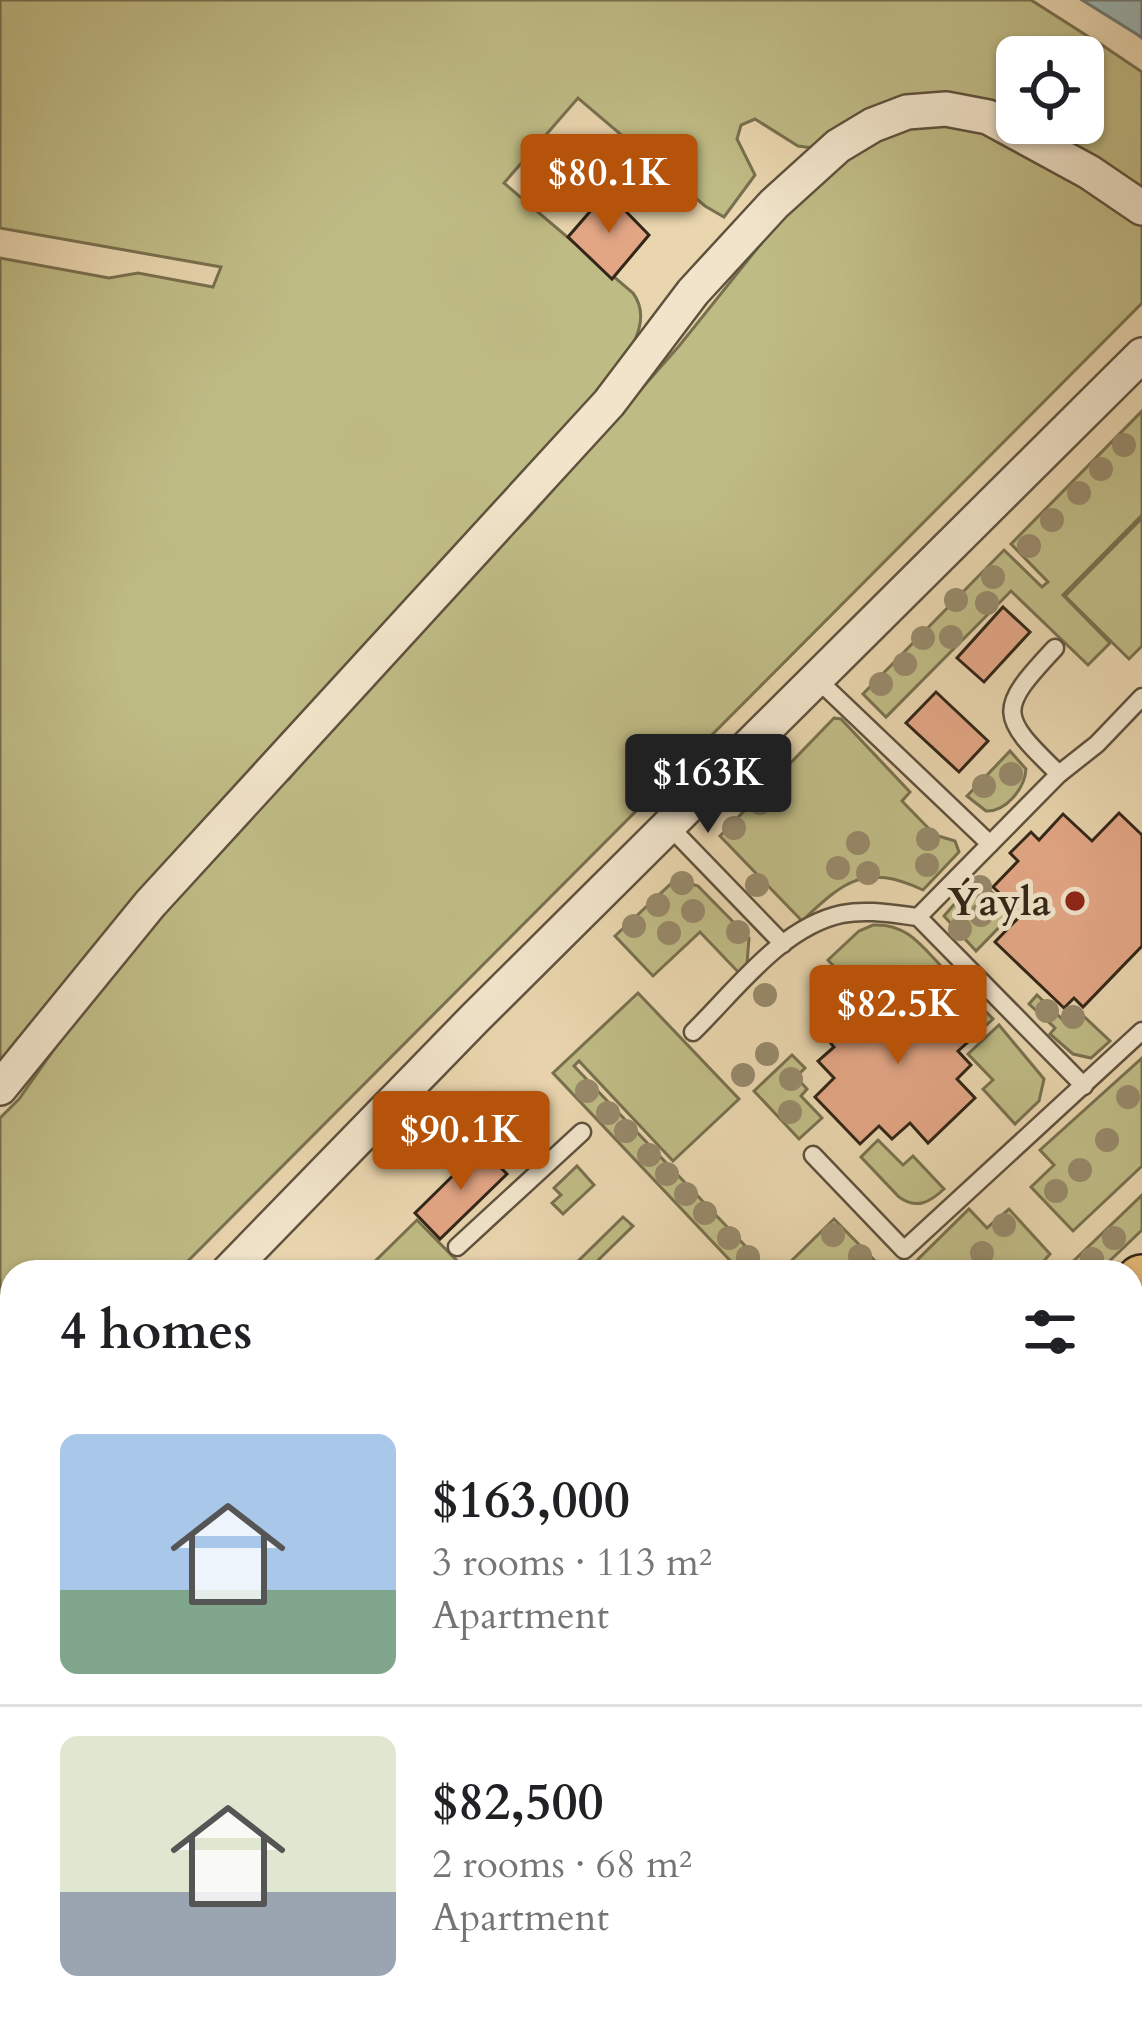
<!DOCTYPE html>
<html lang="en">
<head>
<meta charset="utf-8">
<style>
	body { margin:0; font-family:Cardo,serif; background:#f6f6f6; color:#202124; height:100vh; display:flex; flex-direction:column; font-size:45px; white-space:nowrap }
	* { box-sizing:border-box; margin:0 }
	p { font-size:39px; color:#757577 }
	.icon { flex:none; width:66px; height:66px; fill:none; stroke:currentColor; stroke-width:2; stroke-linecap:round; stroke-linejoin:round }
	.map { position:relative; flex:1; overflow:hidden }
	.drawer { position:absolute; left:0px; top:1260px; width:1143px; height:771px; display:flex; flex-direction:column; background:#fff; border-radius:36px 36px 0 0; box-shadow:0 3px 9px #0004 }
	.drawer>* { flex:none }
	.tools { position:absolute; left:996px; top:36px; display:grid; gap:24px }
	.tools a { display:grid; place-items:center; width:108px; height:108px; border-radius:18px; background:#fff; box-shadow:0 3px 9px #0004; font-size:60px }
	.price { position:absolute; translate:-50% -102px; padding:0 27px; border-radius:12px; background:#b45309; color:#fff; font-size:39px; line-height:78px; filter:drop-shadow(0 3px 6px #0008) }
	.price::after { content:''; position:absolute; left:50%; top:72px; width:36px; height:27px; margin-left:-18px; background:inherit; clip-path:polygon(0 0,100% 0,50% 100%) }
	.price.active { background:#222; color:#fff }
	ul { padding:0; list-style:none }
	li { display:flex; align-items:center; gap:36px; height:300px; padding:0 60px }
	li+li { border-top:3px solid #e0e0e0 }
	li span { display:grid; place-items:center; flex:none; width:336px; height:240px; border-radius:18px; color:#555 }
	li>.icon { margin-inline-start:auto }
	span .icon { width:144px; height:144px; fill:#fffc; stroke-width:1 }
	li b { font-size:51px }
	h2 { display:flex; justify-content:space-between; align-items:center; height:144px; padding:0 60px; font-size:51px }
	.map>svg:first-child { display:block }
	.green { fill:#bfbb85; stroke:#78704e; stroke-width:3 }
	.water { fill:#9bb6b5; stroke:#717c76; stroke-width:3 }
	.building { fill:#e3a685; stroke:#312617; stroke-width:3 }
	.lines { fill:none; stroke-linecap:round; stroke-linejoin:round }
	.service-casing { stroke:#5f523d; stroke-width:21 }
	.minor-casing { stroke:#5f523d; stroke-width:38 }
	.primary-casing { stroke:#312617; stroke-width:56 }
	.path { stroke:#312617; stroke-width:6; stroke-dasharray:3 6; stroke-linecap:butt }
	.service { stroke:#f1e4ca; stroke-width:16 }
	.minor { stroke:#f1e4ca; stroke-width:33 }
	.primary { stroke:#e4ba77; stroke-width:51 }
	.tree { fill:#97896a }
	.poi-dot { fill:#8f2418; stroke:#f1e4ca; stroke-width:4.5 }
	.labels { text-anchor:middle; stroke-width:10; stroke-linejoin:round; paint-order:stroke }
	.poi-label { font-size:39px; font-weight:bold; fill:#312617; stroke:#f1e4ca; text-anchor:end }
</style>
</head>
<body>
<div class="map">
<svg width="1142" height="2030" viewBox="0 0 1142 2030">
	<rect width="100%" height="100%" fill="#e9d5ae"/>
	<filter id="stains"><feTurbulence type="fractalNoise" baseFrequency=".00167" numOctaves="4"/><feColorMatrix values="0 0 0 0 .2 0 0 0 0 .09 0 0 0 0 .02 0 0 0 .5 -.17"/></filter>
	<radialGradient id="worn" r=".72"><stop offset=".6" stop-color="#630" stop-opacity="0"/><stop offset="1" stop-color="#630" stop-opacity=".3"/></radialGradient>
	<g class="green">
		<path d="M0,0h1031l58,37 -5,8 -5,-3 -10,15h-52v65l-25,-13 -179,39 -15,-2 -43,-27 -14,6 -4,14 18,36 -31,42 -19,-11 -127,-108 -74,85 129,110c26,36 -20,77 -41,107l-592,672v-814l109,20 29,-5 75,14 8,-20 -221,-39z"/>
		<polygon points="1096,41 1142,72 1142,193 1019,123 1083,123 1083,67 1086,68 1096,53 1091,49"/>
		<polygon points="949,121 989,130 1142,222 1142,303 177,1272 12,1272 12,1438 0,1450 0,1118 19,1099 117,960 257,802 289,779 393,655 529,517 679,346 776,225 839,158 906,124"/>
		<polygon points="1142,411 1142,515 1063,595 1110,643 1088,665 1011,591 886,717 863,694 1004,550 1042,587 1048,582 1011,544"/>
		<polygon points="1142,518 1142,646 1129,659 1065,596"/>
		<path d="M834,718l7,1 69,73 -8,9 33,34 20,6 4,11 -36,38c-58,-27 -79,-9 -121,31l-82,-85z"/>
		<path d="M1010,751l16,18c-1,19 -20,43 -40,42l-19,-15z"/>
		<polygon points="977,878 1013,913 976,951 944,916"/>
		<polygon points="676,879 698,886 749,938 747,964 740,974 700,932 653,976 615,936"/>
		<path d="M873,925c33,-2 48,20 69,42l-30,28 -17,-17 -12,10 -9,-9 -15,14 -31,-33 31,-29z"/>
		<polygon points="947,972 993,1019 981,1030 936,982"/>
		<polygon points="638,993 739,1099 673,1161 579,1061 574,1066 770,1272 741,1272 553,1073"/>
		<polygon points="1037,995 1063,1020 1075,1008 1110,1041 1091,1058 1073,1054 1050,1034 1055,1028 1029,1004"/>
		<polygon points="999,1025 1044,1079 1039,1101 1015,1124 983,1089 993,1080 968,1054"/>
		<polygon points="792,1055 805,1068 796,1077 807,1089 801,1096 822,1118 799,1139 754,1091"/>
		<polygon points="1142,1058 1142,1166 1073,1231 1031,1187 1054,1165 1040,1150"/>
		<path d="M878,1140l25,25 10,-9 31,33c-14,13 -27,21 -45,8l-38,-40z"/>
		<polygon points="577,1166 594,1185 563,1214 552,1203 561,1195 554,1188"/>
		<polygon points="1142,1195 1142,1230 1098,1272 1062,1272"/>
		<polygon points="969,1209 987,1228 1009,1209 1050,1254 1034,1272 905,1272"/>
		<polygon points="623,1217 633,1226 586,1272 567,1272"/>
		<polygon points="834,1219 886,1272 780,1272"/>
		<polygon points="417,1220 468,1272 364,1272"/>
		<polygon points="1142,1494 1142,1617 1131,1631 1131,1505"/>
		<polygon points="12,1824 12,1905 0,1919 0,1824"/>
		<polygon points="322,2019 463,2019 458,2030 315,2030"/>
	</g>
	<polygon class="water" points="1082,0 1142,0 1142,38 1138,35"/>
	<g class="building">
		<polygon points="607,192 649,235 612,279 568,237"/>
		<polygon points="1003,607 1030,632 984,682 957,658"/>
		<polygon points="936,692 988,741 959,772 906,723"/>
		<polygon points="1119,813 1142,835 1142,946 1083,1007 1074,998 1064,1008 995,942 1022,914 993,887 1018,861 1010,853 1031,832 1039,840 1063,814 1092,841"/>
		<polygon points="932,986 977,1034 958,1051 971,1065 957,1079 975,1098 928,1143 910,1123 892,1139 879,1126 860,1144 815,1097 834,1078 818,1061 834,1047 828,1040 876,995 882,1001 897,987 913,1004"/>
		<polygon points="481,1148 507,1174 440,1239 415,1213"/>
		<polygon points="1139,1982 1142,1984 1142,2030 1115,2030 1112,2026 1116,2019 1131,2019 1131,1995"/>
	</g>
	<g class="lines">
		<defs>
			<g id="service">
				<path d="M1055,648c-58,62 -57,67 4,126"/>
				<polyline points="817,679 990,844"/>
				<polyline points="669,826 783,944"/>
				<path d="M693,1032c42,-41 88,-105 149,-118 25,-5 51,0 76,3"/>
				<polyline points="1084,1086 918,917 1059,774 1097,744 1142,697"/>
				<polyline points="813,1155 904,1250 1142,1031"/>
				<polyline points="457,1247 582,1132"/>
				<polyline points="1131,1887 1142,1869"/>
				<polyline points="1042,2030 1049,2019"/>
			</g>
			<g id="minor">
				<polyline points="0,1088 150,904 609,403 693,292 774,204 838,146 873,125 907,112 946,109 988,117 1089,172 1142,208"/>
				<polyline points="228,1272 475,1018 1142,355"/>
				<polyline points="0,1505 12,1493"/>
				<polyline points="523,2030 528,2019"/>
				<polyline points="823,2030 828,2019"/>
			</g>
			<g id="primary">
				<polyline points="1131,1293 1142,1281"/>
				<polyline points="1131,1449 1142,1436"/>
				<polyline points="616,2030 621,2019"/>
				<polyline points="732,2030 737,2019"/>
			</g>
		</defs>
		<use href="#service" class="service-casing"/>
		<use href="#minor" class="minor-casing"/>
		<use href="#primary" class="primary-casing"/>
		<g class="path">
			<polyline points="0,1461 12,1449"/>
			<polyline points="1002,2019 1019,2029"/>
		</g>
		<use href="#service" class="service"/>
		<use href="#minor" class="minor"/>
		<use href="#primary" class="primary"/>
	</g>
	<g class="tree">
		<circle cx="1124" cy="445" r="12"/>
		<circle cx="1101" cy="469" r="12"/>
		<circle cx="1079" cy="493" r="12"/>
		<circle cx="1052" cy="520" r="12"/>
		<circle cx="1029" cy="546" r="12"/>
		<circle cx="993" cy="577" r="12"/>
		<circle cx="956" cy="600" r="12"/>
		<circle cx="987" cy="603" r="12"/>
		<circle cx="951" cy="637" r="12"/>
		<circle cx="923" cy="638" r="12"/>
		<circle cx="905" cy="664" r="12"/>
		<circle cx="881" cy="684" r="12"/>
		<circle cx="1011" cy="774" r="12"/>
		<circle cx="984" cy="786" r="12"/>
		<circle cx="760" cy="803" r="12"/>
		<circle cx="734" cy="828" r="12"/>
		<circle cx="928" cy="839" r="12"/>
		<circle cx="858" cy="843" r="12"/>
		<circle cx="927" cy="865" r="12"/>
		<circle cx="838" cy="868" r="12"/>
		<circle cx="868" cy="873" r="12"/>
		<circle cx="682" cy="883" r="12"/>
		<circle cx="757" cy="885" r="12"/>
		<circle cx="980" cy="887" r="12"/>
		<circle cx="658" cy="905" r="12"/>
		<circle cx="693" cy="911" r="12"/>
		<circle cx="981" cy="915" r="12"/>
		<circle cx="634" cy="926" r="12"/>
		<circle cx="960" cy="929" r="12"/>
		<circle cx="738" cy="932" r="12"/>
		<circle cx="669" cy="933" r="12"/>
		<circle cx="765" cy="995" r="12"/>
		<circle cx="1047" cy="1011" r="12"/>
		<circle cx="1073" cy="1017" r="12"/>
		<circle cx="767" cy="1054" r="12"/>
		<circle cx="743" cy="1075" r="12"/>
		<circle cx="791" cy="1079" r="12"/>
		<circle cx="587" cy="1091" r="12"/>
		<circle cx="1128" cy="1097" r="12"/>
		<circle cx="790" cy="1112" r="12"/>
		<circle cx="608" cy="1113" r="12"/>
		<circle cx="626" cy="1131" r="12"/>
		<circle cx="1107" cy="1140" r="12"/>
		<circle cx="649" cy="1155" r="12"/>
		<circle cx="1080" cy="1170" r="12"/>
		<circle cx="667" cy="1174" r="12"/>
		<circle cx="1056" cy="1191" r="12"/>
		<circle cx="686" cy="1194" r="12"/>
		<circle cx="705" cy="1213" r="12"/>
		<circle cx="1004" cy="1225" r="12"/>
		<circle cx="833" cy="1235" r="12"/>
		<circle cx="729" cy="1238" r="12"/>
		<circle cx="1114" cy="1238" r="12"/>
		<circle cx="982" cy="1253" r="12"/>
		<circle cx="860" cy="1256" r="12"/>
		<circle cx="748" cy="1257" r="12"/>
		<circle cx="1092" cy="1259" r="12"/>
	</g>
	<circle class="poi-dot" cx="1075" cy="901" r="12"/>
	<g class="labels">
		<g class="poi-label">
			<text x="1051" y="915">Ýayla</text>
		</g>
	</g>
	<rect width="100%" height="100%" filter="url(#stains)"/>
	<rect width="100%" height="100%" fill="url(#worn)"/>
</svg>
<div class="tools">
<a><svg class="icon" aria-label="locate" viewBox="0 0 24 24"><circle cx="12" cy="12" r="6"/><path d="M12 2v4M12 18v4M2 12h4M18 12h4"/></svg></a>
</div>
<b class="price" style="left:609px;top:236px">$80.1K</b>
<b class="price active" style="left:708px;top:836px">$163K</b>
<b class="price" style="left:898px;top:1067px">$82.5K</b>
<b class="price" style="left:461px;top:1193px">$90.1K</b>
<section class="drawer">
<h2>4 homes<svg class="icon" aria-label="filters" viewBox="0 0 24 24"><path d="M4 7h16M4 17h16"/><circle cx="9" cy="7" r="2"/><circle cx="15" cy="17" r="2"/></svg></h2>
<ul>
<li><span style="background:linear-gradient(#a9c7e8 65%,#7fa58c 0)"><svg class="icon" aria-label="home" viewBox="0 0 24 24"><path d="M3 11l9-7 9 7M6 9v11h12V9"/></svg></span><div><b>$163,000</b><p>3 rooms · 113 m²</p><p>Apartment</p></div></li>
<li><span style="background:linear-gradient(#dfe7d0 65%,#9aa5b1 0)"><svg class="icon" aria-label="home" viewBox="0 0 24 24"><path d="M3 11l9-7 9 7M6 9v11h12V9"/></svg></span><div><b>$82,500</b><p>2 rooms · 68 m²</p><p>Apartment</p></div></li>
</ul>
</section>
</div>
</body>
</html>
